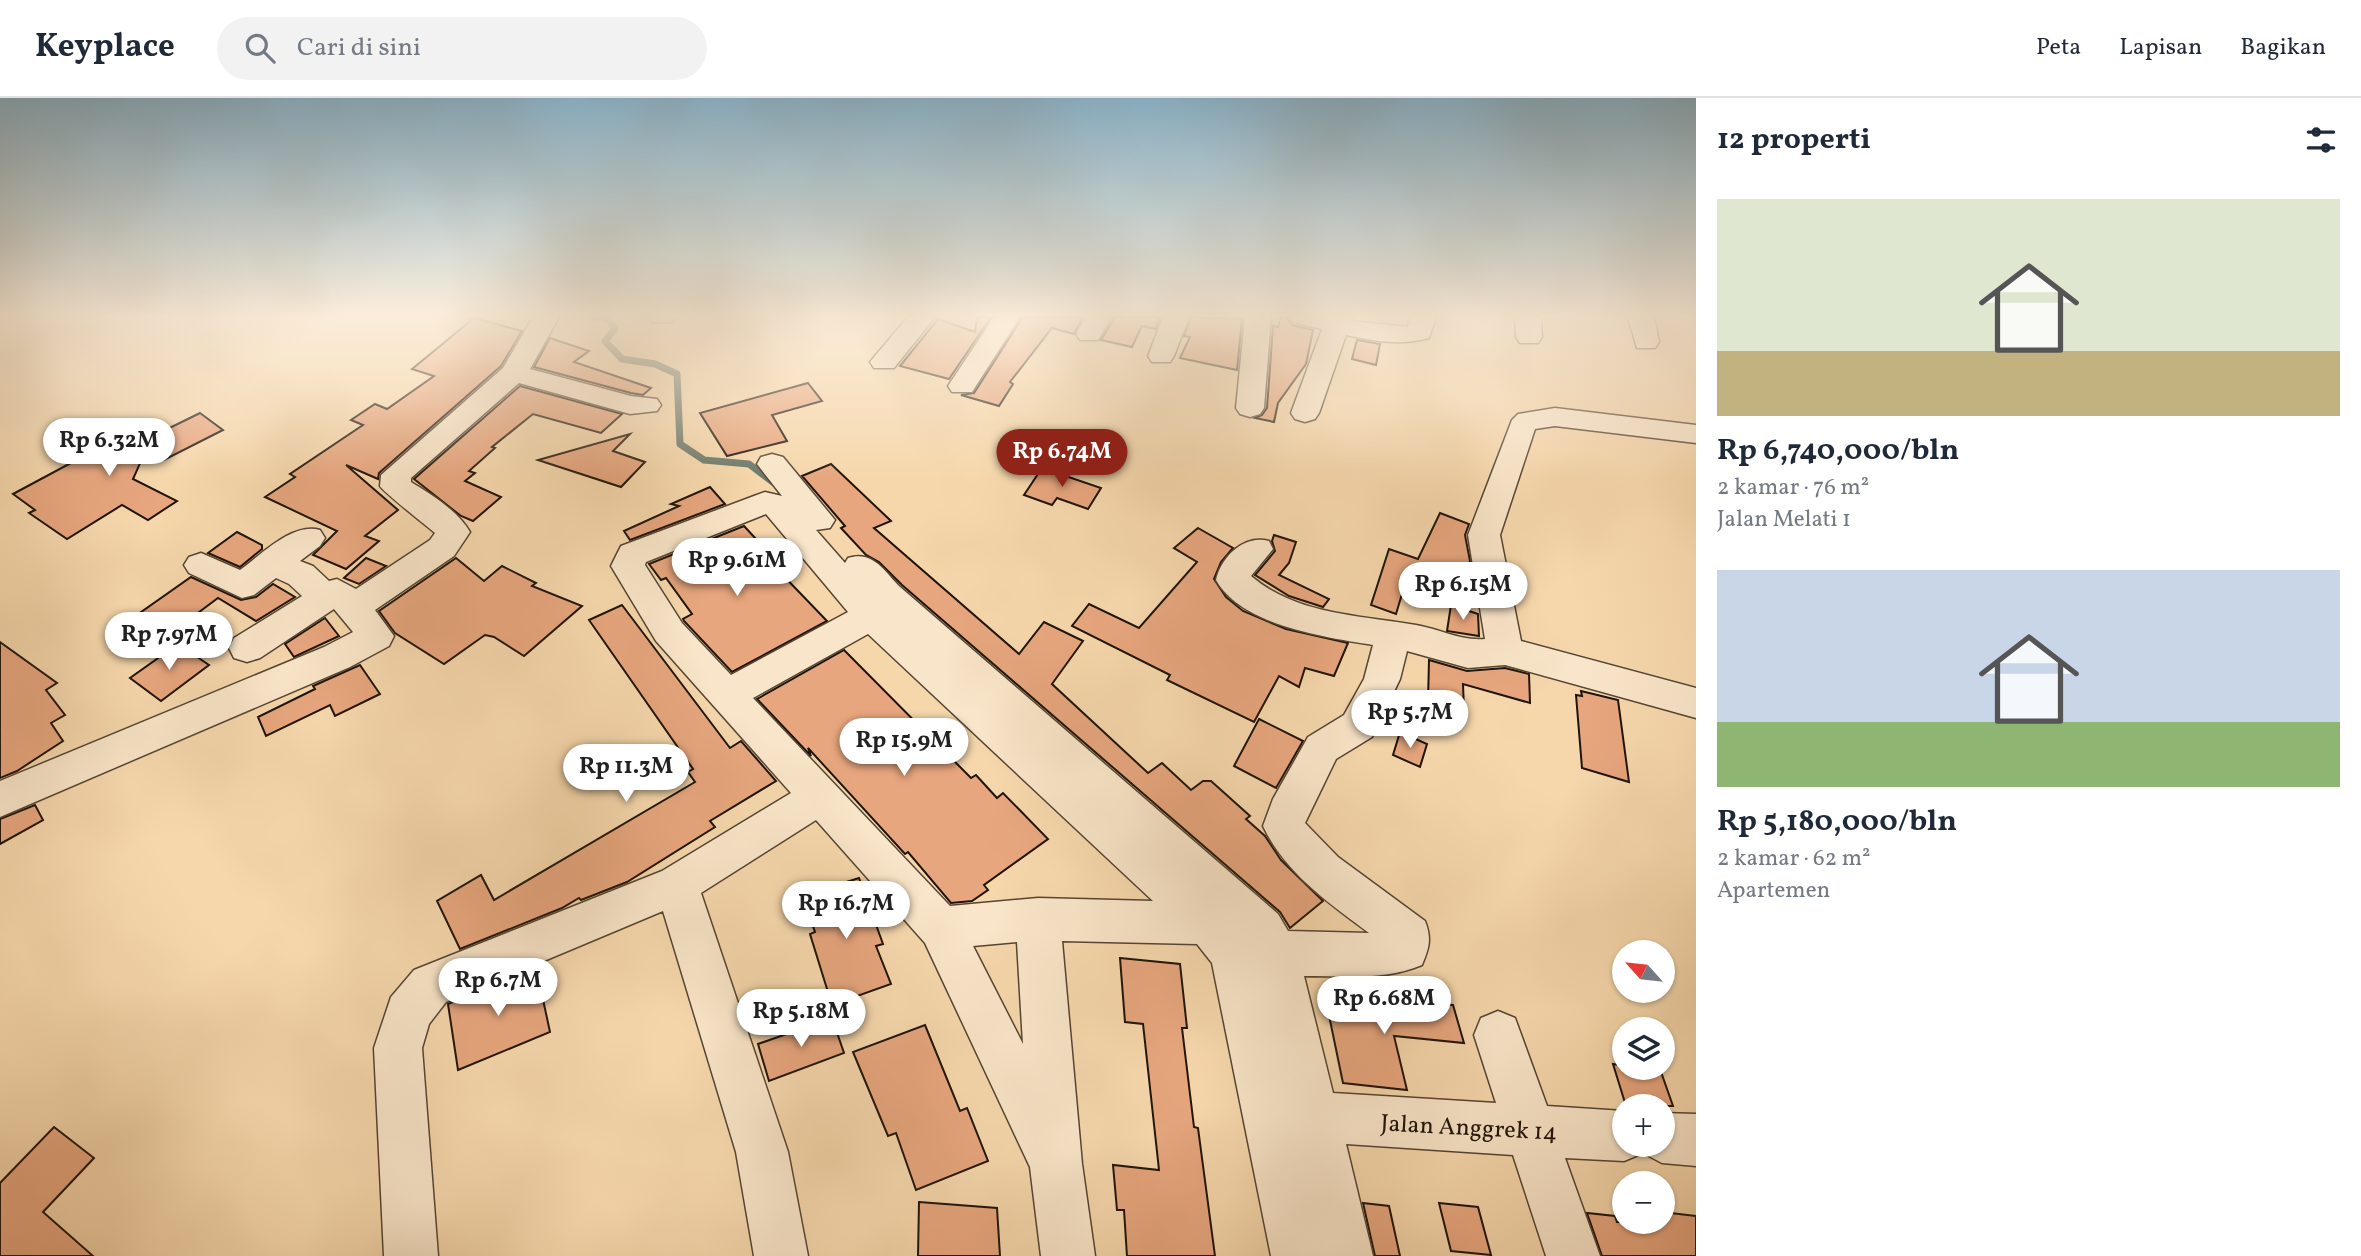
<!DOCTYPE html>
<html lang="id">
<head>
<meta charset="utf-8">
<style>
	body { margin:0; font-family:Vollkorn,serif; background:#f2f2f3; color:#1f2937; height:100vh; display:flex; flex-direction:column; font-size:26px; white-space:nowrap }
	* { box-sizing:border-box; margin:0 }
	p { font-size:23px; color:#747a83 }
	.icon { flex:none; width:38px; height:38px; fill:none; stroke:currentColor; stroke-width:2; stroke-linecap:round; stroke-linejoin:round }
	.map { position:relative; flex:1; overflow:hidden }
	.panel { display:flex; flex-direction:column; background:#fff; width:665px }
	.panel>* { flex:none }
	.needle { width:46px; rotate:297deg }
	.controls { position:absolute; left:1612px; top:842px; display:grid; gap:14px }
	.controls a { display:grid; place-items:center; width:63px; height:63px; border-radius:50%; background:#fff; box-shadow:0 2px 5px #0004; font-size:35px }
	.price { position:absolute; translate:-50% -60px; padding:0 16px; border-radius:24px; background:#fff; color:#222; font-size:23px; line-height:46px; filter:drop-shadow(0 2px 4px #0008) }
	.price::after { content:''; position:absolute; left:50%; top:42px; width:21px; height:16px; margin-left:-10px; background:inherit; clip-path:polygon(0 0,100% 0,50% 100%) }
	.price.selected { background:#8f2418; color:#fff }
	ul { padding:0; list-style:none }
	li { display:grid; align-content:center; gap:14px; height:371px; padding:0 21px }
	li span { display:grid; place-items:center; height:217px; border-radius:0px; color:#555 }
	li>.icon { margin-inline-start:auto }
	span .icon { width:126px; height:126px; fill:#fffc; stroke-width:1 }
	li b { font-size:30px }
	h2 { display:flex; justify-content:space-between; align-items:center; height:84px; padding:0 21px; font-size:30px }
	header { display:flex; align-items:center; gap:42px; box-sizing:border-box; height:98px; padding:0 35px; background:#fff; border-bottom:2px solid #e0e1e3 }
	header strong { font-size:33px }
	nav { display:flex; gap:38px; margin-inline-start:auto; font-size:24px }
	.search { width:490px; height:63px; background:#f2f2f3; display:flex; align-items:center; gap:18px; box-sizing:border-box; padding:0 24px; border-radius:38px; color:#747a83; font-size:26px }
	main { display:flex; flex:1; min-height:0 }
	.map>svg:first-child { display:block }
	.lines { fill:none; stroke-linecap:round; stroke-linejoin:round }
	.stream { stroke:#6b7869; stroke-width:7 }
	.building { fill:#e7a67e; stroke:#1f140a; stroke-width:2 }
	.minor-casing { stroke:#554532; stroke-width:3 }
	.minor { fill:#f9e5c9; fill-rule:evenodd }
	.labels { text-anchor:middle; stroke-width:7; stroke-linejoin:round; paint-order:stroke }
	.near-street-label { font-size:24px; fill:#1f140a; stroke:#f9e5c9 }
</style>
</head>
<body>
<header>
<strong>Keyplace</strong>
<div class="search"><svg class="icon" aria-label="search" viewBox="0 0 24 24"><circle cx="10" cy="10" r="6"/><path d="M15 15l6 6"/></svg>Cari di sini</div>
<nav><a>Peta</a><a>Lapisan</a><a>Bagikan</a></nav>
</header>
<main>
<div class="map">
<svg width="1696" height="1158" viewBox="0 0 1696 1158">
	<rect width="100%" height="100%" fill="#f6d7ac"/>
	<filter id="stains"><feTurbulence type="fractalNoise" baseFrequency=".00286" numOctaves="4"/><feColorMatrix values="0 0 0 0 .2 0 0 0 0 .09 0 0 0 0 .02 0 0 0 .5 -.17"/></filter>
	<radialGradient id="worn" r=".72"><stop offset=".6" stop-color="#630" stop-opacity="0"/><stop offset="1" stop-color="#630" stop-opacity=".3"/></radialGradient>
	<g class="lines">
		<polyline class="stream" points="595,219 608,221 615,231 605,243 622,261 655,266 677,276 680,346 704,362 749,366 774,385"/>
	</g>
	<g class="building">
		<polygon points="977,219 991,219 949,281 900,268 938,221 975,234"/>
		<polygon points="1023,219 1083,219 1074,236 1052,230 1010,284 1013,286 999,308 961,297 974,295"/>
		<polygon points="1115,219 1160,219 1156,231 1142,228 1132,249 1101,242"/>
		<polygon points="1191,219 1242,221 1237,272 1180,260 1190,239 1184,238"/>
		<polygon points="1281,219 1286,219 1292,227 1313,232 1306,266 1278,305 1274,324 1255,320 1262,317 1267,310 1273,228 1278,229"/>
		<polygon points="474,220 522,233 501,268 379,375 378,381 346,367 398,412 365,438 379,443 346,471 313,457 337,433 265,399 295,379 290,376 363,327 351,322 375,306 387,311 434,278 412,271"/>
		<polygon points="550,240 589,253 574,264 651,290 643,297 631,295 534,269"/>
		<polygon points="1357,242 1380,246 1376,267 1352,261"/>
		<polygon points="808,285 822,303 772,317 787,343 727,358 700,315"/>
		<polygon points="520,288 622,316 601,335 533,316 492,349 495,350 469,373 475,375 465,383 501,399 473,423 461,418 414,381"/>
		<polygon points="200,315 223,332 164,362 145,354 133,381 177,403 148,422 122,407 67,441 29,415 35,412 13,396 69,366 61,360 123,330 143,343"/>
		<polygon points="630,336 613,353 645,364 621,389 538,362"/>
		<polygon points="831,366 891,423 874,430 1019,556 1044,524 1083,543 1052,586 1148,675 1162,665 1191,692 1203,683 1211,683 1250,718 1246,721 1265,738 1281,762 1323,803 1290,830 1280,814 902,487 879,464 866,457 841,430 845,428 802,378"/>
		<polygon points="1042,370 1101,390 1088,411 1057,400 1052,407 1024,397"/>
		<polygon points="710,389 725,406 630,442 624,433 679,408 671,406"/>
		<polygon points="1440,415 1469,426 1465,437 1470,463 1454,502 1405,486 1396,516 1371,507 1389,451 1418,461"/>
		<polygon points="744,428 757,442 751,444 827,523 732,574 684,523 683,521 692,516 666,480 661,482 649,466"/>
		<polygon points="1198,430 1233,450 1221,464 1214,481 1226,499 1243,513 1286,531 1348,545 1334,578 1305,570 1299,589 1279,578 1254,624 1167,582 1170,577 1072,528 1089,506 1139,530 1197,464 1174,450"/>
		<polygon points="237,434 262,447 262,451 240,469 208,455"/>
		<polygon points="1274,437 1296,444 1289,465 1279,477 1329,501 1323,509 1289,498 1255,477 1275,453 1272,443"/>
		<polygon points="366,460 386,468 359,486 344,480"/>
		<polygon points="456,460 484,483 502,468 536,485 532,488 582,508 524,558 494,539 485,537 444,566 395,535 379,513"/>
		<polygon points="191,479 241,502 256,499 273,486 295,499 256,523 218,500 159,544 127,524"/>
		<polygon points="622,507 730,650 741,643 776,683 710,723 715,729 627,784 581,802 579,800 562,810 460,851 437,803 481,777 494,802 695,684 688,674 693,671 589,522"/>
		<polygon points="1451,507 1478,516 1479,538 1447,533"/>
		<polygon points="325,520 339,538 294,559 285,546"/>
		<polygon points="0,544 57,585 46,592 65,617 51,625 63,643 17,673 0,680"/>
		<polygon points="178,546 209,567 161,603 130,580"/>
		<polygon points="844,552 971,680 976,677 997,700 1003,695 1048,741 984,787 988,792 972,803 951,805 908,754 905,756 808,650 811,658 757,601"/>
		<polygon points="1429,562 1467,573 1505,570 1529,576 1530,605 1463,586 1464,613 1428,603"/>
		<polygon points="360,567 380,596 335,618 330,607 266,638 258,619 315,591 313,588"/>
		<polygon points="1581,593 1618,602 1629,684 1582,670 1576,597 1582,598"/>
		<polygon points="1259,621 1303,643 1276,690 1234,668"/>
		<polygon points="1400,634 1427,646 1420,669 1393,657"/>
		<polygon points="35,707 43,722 0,746 0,721"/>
		<polygon points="859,780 883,846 876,848 891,886 832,907 810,836 815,834 802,798"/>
		<polygon points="1120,860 1180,866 1187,930 1182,930 1194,1029 1198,1030 1215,1158 1127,1158 1124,1112 1117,1112 1113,1067 1159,1072 1143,926 1125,924"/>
		<polygon points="536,869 550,934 458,972 448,906"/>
		<polygon points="1325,898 1453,907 1464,945 1394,938 1407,992 1343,985"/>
		<polygon points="832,920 844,955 769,983 758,946"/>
		<polygon points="925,927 960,1013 967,1010 988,1063 916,1092 896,1035 888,1038 853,954"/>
		<polygon points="1613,966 1661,974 1673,1008 1626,1008"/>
		<polygon points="54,1029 94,1060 43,1114 93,1158 0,1158 0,1085"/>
		<polygon points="919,1104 997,1110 1000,1158 918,1158"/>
		<polygon points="1363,1105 1389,1108 1400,1158 1375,1158"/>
		<polygon points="1439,1105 1478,1109 1491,1157 1451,1153"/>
		<polygon points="1662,1114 1696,1118 1696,1158 1602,1158 1587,1115 1615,1118 1617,1124 1662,1124"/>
	</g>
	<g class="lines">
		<defs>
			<g id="minor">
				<path d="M533,219h26l-29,52 101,27 26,3 4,6 -4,6 -27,3 -111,-31 -108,95v4c20,12 47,29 59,50l-16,24 -79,54 19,26 -5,10 -39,21 -350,150v-36l324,-134 29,-15 -19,-23 -74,49 -13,4 -13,-4 -5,-10 5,-10 68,-42 -13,-12 -13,-6 -22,17 -12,3 -53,-25 -5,-8 5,-8 12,-4 39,17c22,-16 53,-48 80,-40l5,8 -5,8 -20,15 13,5 16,15 8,-2 19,10 74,-49 5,-7c-7,-6 -54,-43 -55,-47 0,0 1,-10 1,-11l122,-107z"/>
				<polygon points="648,219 675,219 671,224 652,224"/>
				<polygon points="908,219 935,219 894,270 874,270 870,264"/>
				<polygon points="994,219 1020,219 972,294 952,294 948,288"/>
				<polygon points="1086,219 1112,219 1098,242 1080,242 1076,236"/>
				<polygon points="1163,219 1189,219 1174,258 1170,264 1152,264 1148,258"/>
				<polygon points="1245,219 1271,219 1264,310 1260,316 1250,319 1240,316 1236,310"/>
				<path d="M1289,219h63l-1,4 57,6 2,-10h26l-7,21c-29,8 -54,3 -83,-3l-27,78 -4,6 -10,3 -10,-3 -4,-6 31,-84 -29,-7z"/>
				<polygon points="1515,219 1541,219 1542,239 1538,245 1520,245 1516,239"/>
				<polygon points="1628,219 1654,219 1659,244 1655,250 1637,250"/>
				<path d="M1555,310l141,17v18l-141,-17 -20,3 -35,106 21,106 175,47v30l-191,-53 -37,3 -61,-17 -7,28 -28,58 -36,22 -31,64 33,34 87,64c7,18 4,27 -3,44 -38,16 -78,11 -118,11l29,117 163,10 -22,-68 7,-17 17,-7 17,7 32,88 77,5v33h38v-31l34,1v52l-34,-3 -19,-10 -19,8 -59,-3 35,98h-54l-33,-101 -167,-11 27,112h-102l-59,-293 -15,-19 -135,-3 20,223 13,92h-54l-11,-89 -105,-224 -109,-123 -115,73 87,259 20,104h-54l-18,-104 -73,-241 -217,91 -17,22 -7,24 16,208h-54l-10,-208 17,-51 23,-27 248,-99 129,-78 -135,-152 -45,-75 10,-20 133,-50 11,-4 17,4 -25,-32 4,-7 11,-3 11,3 52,63 -5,8 -14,2 29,33 3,-5c25,-8 36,13 52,29l378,327 10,17 81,2c-40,-30 -84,-60 -106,-107l10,-27 35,-62 36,-22 20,-36 9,-34c-48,-8 -131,-19 -157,-65 5,-23 28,-46 53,-39l4,8 -22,27c46,39 108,39 165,49 24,4 44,16 69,14l-17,-104 44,-115 6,-6zM766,416l82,98 -117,63 -49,-52 -37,-58 1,-3zM868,536l285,267 -115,-3 -88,8 -197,-208zM1017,844l6,102 -50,-98z"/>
			</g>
		</defs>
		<use href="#minor" class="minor-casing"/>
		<use href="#minor" class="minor"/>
	</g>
	<linearGradient id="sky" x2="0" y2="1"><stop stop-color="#8ab6ce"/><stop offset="0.57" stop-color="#fbedda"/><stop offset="1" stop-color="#fbedda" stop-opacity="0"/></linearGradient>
	<rect width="1696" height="381" fill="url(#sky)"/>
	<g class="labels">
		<g class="near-street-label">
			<text transform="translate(1469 1029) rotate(3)" y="8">Jalan Anggrek 14</text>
		</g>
	</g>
	<rect width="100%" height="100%" filter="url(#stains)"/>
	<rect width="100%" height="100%" fill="url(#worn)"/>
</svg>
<div class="controls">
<a><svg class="needle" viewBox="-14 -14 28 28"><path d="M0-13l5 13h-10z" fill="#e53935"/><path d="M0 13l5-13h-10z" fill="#747a83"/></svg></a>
<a><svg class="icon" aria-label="layers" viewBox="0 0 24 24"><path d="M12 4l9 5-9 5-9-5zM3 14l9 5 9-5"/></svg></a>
<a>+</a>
<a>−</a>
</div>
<b class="price" style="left:109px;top:380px">Rp 6.32M</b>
<b class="price selected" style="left:1062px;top:391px">Rp 6.74M</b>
<b class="price" style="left:737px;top:500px">Rp 9.61M</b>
<b class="price" style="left:1463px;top:524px">Rp 6.15M</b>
<b class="price" style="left:169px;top:574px">Rp 7.97M</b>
<b class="price" style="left:1410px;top:652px">Rp 5.7M</b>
<b class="price" style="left:904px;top:680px">Rp 15.9M</b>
<b class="price" style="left:626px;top:706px">Rp 11.3M</b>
<b class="price" style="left:846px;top:843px">Rp 16.7M</b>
<b class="price" style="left:498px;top:920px">Rp 6.7M</b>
<b class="price" style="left:1384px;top:938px">Rp 6.68M</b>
<b class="price" style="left:801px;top:951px">Rp 5.18M</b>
</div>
<section class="panel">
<h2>12 properti<svg class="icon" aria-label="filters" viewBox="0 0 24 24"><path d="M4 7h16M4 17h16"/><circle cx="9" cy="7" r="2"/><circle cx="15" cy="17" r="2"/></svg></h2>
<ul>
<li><span style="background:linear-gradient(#dfe7d0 70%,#c2b280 0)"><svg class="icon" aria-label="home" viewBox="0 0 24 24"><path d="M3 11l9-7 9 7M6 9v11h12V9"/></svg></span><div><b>Rp 6,740,000/bln</b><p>2 kamar · 76 m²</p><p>Jalan Melati 1</p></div></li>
<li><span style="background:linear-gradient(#c9d6e8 70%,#8fb573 0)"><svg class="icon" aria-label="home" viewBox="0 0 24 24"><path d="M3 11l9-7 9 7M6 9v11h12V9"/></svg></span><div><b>Rp 5,180,000/bln</b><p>2 kamar · 62 m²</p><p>Apartemen</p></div></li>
</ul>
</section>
</main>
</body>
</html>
